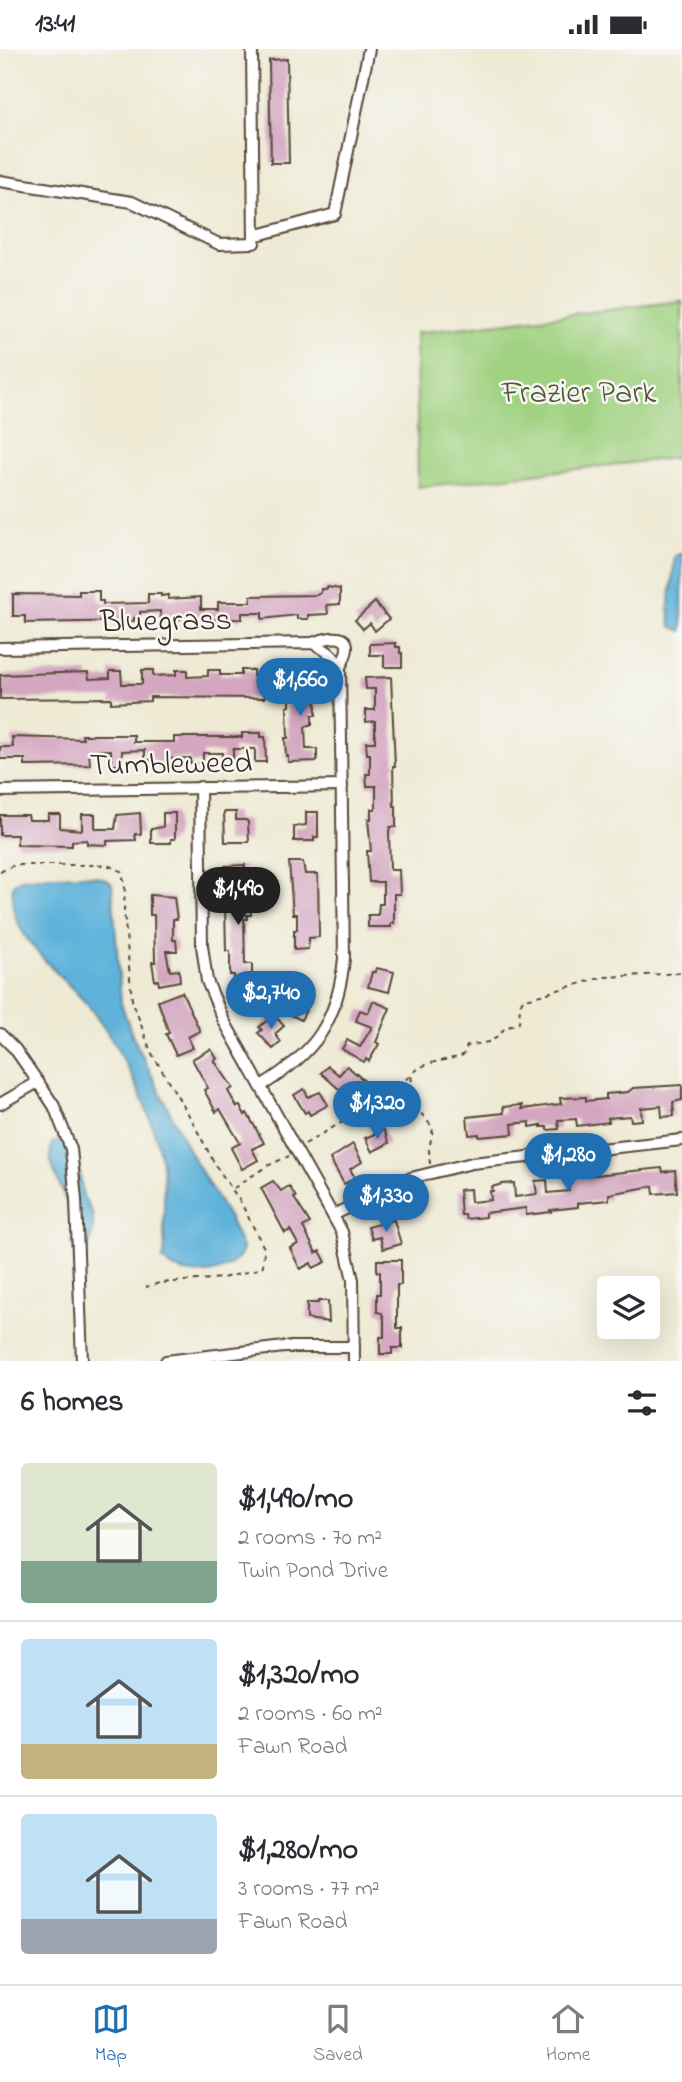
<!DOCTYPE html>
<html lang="en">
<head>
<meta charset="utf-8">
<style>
	body { margin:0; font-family:"Indie Flower",sans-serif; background:#f2f2f3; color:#2b2b33; height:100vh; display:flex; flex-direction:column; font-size:26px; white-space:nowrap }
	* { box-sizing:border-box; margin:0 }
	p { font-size:23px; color:#7c7c81 }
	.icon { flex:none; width:38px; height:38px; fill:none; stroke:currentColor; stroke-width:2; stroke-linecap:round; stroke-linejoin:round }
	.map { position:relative; height:1312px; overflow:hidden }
	.panel { display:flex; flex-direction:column; background:#fff; flex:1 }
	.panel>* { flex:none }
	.tools { position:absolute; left:597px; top:1227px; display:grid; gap:14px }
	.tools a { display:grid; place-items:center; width:63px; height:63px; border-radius:7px; background:#fff; box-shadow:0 7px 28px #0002; font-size:35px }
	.price { position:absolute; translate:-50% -60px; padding:0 16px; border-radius:24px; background:#1f6fb2; color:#fff; font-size:23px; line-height:46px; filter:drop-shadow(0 2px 4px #0008) }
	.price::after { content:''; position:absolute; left:50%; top:42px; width:21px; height:16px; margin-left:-10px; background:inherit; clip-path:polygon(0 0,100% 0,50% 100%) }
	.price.selected { background:#222; color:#fff }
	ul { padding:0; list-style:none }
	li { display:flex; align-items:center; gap:21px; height:175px; padding:0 21px }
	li+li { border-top:2px solid #e1e1e2 }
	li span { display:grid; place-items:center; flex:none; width:196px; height:140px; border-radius:7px; color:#555 }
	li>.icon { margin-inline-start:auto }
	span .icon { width:84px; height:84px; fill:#fffc; stroke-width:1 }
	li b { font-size:30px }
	h2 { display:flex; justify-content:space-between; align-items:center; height:84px; padding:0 21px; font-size:30px }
	.status { display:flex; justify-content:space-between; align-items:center; height:49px; padding:0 35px; background:#fff; direction:ltr }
	.status svg { height:19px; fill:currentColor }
	.dock { display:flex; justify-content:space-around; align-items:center; height:98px; border-top:2px solid #e1e1e2; background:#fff; font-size:19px; color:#7c7c81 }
	.dock a { display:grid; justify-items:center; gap:4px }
	.dock .selected { color:#1f6fb2 }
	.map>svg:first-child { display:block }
	.green { fill:#a0d281; stroke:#6e7e50; stroke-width:2 }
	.water { fill:#5eb3da; stroke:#4c6e7c; stroke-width:2 }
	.building { fill:#d4a6c0 }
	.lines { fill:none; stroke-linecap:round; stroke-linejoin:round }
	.minor-casing { stroke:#564739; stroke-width:14 }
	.path { stroke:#564739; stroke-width:2; stroke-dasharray:5 5; stroke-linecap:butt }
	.minor { stroke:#fff; stroke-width:10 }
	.labels { text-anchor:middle; stroke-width:5; stroke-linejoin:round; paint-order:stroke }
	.park-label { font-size:32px; fill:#545437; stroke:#f6f6f2 }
	.street-label { font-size:32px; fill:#3b2a1e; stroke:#f6f6f2 }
</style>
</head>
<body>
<div class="status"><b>13:41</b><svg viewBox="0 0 49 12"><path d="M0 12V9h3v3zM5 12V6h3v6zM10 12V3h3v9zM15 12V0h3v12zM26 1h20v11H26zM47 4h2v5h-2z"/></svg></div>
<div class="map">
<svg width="682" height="1312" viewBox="0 0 682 1312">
	<rect width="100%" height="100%" fill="#f6f6f2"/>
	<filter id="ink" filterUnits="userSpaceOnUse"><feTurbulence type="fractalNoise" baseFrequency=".0143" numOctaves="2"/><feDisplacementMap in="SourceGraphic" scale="14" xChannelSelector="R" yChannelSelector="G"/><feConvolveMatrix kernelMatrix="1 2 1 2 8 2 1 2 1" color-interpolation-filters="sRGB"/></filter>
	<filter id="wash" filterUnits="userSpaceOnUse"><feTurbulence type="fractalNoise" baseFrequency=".00686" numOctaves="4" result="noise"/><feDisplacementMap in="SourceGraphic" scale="28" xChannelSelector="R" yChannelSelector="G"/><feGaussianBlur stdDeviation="1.57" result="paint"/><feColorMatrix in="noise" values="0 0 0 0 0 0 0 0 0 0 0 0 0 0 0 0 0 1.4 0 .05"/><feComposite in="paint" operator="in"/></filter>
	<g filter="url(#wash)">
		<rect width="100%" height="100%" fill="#eeead4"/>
		<polygon class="green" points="682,252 682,408 418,438 416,284"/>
		<g class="water">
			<polygon points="682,504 682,582 681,582 671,577 669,558 675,507"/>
			<path d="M53,827c18,0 46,-5 59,8l9,119 12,34 56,114 41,69 13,30c-10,27 -62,31 -80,10l2,-11c-3,-30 2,-62 -4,-91 -11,-51 -37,-104 -68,-146 -26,-36 -93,-77 -79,-129l7,-4z"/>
			<path d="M62,1090l10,3 5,10 6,44 10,19v17l-6,18h-12l-4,-7c8,-28 -14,-56 -20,-82 -1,-4 0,-11 0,-17z"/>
		</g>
		<g id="blocks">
			<g class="building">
				<polygon points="287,10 289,114 271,114 269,11"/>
				<polygon points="327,538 340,540 340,555 327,556 328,565 308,566 308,570 297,570 297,566 262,570 262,564 242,564 242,570 194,571 194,568 161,572 160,562 140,563 140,569 134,569 134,572 25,574 25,567 13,567 13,545 79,546 79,542 99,542 99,552 103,552 103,555 148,554 148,545 161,545 161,547 168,546 168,550 201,548 201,560 218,560 218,553 251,553 251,547 317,546 321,544 321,540 327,540"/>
				<polygon points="375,553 389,570 375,582 370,574 363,580 355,571"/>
				<polygon points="396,594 396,598 400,598 400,604 402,604 402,618 384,618 384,606 370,606 370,595"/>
				<polygon points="142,621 153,621 153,627 176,626 176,621 187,621 187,628 208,627 208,621 220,621 220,626 241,626 241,621 253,621 253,627 263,627 265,630 265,649 150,648 150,652 111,654 111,649 0,650 0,626 88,623 89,630 110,629 110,622 121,622 122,635 142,635"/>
				<polygon points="286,622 301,622 302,634 315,634 316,666 312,666 312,675 305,678 306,700 317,700 317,712 288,713 288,707 286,707 285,689 288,689 287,658 290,657 290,642 287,642"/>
				<polygon points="391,628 395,717 393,717 394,757 396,757 396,778 390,778 389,782 390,821 399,821 400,845 394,845 394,874 391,874 391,878 368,878 368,866 378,866 379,855 383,855 383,833 369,833 367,802 371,802 368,770 371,770 371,760 375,760 376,758 376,737 367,737 366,725 370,725 370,705 367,705 366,693 375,693 375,672 366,673 366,661 375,661 375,640 366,640 365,629"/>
				<polygon points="242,684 261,684 261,688 265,688 266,713 255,713 255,700 233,700 233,714 222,714 222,704 203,704 203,714 190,714 190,709 166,710 166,715 155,715 155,711 145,711 145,701 122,702 122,716 111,716 111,701 89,702 90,716 25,717 25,710 0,710 0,698 13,698 12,688 83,690 82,686 134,686 134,693 174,693 174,688 242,688"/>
				<polygon points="224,763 236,763 236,771 246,771 248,773 249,793 225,793"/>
				<polygon points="306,763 318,763 318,788 314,788 314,792 294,792 294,778 306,776"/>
				<polygon points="140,764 141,785 135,785 136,791 107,792 107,796 87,795 87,791 72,792 72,797 17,796 17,786 0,786 0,766 28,766 29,771 48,771 48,765 60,765 60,779 82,781 82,765 95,765 95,779 99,780 115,780 117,766"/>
				<polygon points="163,764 175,764 175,790 171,790 171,794 151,794 151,780 163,778"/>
				<polygon points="289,813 303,813 305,825 318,825 319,888 309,889 308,900 294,901 294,881 297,881 297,865 293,865"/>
				<polygon points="245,816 244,846 250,846 251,866 247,866 247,870 244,870 245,915 252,915 252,937 234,937 234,926 230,926 230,902 226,902 225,858 235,858 236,838 226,838 225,817"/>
				<polygon points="150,846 174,848 177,870 173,870 173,891 176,891 177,902 166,902 170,922 179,921 180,932 159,936 158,931 155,932 152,913 155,913 154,866 150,866"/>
				<polygon points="376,919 394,923 389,943 368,938 372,923 375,923"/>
				<polygon points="291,941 308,949 303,959 306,961 301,971 281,961"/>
				<polygon points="182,943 200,982 188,988 193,999 176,1006 166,985 169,984 158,952"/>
				<polygon points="373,952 390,959 376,993 379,995 369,1012 366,1010 364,1013 342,1000 347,991 360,998 372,978 356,972 360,961 368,964"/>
				<polygon points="274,966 284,977 275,985 281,993 273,1000 258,984 262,981 259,978"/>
				<polygon points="211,1000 217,1010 214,1011 233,1039 228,1042 237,1058 240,1057 245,1066 247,1064 264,1094 252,1100 258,1111 242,1120 231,1099 240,1094 220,1060 216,1063 204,1041 208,1039 192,1010"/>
				<polygon points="328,1017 339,1026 347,1017 367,1034 358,1044 350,1036 345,1041 342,1039 340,1041 321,1024"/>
				<polygon points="682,1036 682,1051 673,1053 674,1067 662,1068 661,1057 641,1059 642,1071 631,1072 630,1067 608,1069 609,1073 577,1077 576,1070 558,1071 559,1080 547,1081 547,1078 541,1078 541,1076 530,1078 530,1073 512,1075 513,1085 479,1088 479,1085 469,1086 467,1068 504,1064 503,1058 522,1056 522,1060 561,1055 560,1049 586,1048 586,1052 606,1050 606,1045 628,1043 633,1039"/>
				<polygon points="304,1040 308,1048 320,1043 328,1056 310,1066 308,1062 305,1064 294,1046"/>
				<polygon points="384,1081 389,1094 372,1103 365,1089"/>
				<polygon points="353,1095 362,1113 350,1120 355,1129 344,1135 330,1110"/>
				<polygon points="662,1119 663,1123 675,1121 677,1143 654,1145 653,1137 609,1145 609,1151 578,1154 578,1158 550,1161 551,1163 526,1166 526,1159 485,1164 485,1168 466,1170 465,1166 461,1166 459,1141 470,1140 471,1153 491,1151 490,1142 493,1142 492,1138 502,1135 514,1134 515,1148 537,1145 535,1132 547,1131 548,1144 569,1142 567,1129"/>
				<polygon points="273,1132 281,1142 289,1137 296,1148 294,1149 310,1174 303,1178 316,1204 320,1202 326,1213 313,1219 311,1214 300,1220 290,1199 298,1195 290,1181 285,1184 261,1139"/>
				<polygon points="394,1171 401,1195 383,1200 380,1188 372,1190 368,1178"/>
				<polygon points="377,1211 401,1211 401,1236 397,1236 397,1279 402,1279 402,1299 392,1299 392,1305 380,1305 380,1288 384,1288 384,1270 382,1264 377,1263 377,1245 380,1245 380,1223 377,1223"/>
				<polygon points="318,1252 328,1252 329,1273 307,1270 307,1254 318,1254"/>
			</g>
		</g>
	</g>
	<g filter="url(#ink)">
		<use href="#blocks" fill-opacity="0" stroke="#564739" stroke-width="2"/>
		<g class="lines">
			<defs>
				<g id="minor">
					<polyline points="0,132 132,153 219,195 254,194 252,0"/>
					<polyline points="254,187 335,165 369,0"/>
					<path d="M312,594c27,-10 46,-8 28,24"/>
					<path d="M0,599l312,-5c13,6 22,12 28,24l4,291c-6,64 -29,95 -83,128"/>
					<polyline points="200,738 202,897 207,932 224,972 342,1183 353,1231 354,1312"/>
					<polyline points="0,742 342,737"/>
					<polyline points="0,985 15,1000 38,1033 0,1055"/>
					<polyline points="38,1033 54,1057 71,1100 76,1151 82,1312"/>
					<polyline points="333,1166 411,1129 472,1114 682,1091"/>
					<polyline points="166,1312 284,1298 354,1298"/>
				</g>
			</defs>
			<use href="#minor" class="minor-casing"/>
			<g class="path">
				<polyline points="0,823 14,816 107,816 121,822 125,836 124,862 132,951 151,1003 190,1068 216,1117 240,1152 259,1189 264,1199 263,1217 258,1220 223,1229 160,1234 146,1238"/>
				<polyline points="305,1095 391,1044 411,1026"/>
				<path d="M430,1115l-1,-14 4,-22 -18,-22 -4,-31c13,-15 34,-13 52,-20l4,-9 21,-4 8,-4 9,-10 14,-5 1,-18 3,-5 80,-23 79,-4"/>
				<polyline points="234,1139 267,1117 289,1107"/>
			</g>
			<use href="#minor" class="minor"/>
		</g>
	</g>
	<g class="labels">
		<g class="park-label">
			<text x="579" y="353">Frazier Park</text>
		</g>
		<g class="street-label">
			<text transform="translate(166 570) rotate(-1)" y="11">Bluegrass</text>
			<text transform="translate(171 713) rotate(-1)" y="11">Tumbleweed</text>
		</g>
	</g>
</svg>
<div class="tools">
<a><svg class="icon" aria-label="layers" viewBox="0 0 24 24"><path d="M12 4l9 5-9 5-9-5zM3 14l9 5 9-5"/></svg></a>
</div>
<b class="price" style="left:300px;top:669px">$1,660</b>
<b class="price selected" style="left:238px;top:878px">$1,490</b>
<b class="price" style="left:271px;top:982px">$2,740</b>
<b class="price" style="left:377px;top:1092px">$1,320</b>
<b class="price" style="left:568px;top:1144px">$1,280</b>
<b class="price" style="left:386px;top:1185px">$1,330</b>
</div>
<section class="panel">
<h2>6 homes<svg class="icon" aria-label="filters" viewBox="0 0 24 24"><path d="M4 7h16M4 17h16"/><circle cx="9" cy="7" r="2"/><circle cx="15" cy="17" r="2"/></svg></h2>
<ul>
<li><span style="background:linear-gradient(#dfe7d0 70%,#7fa58c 0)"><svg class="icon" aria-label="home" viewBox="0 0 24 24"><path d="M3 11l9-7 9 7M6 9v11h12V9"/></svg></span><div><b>$1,490/mo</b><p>2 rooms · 70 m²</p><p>Twin Pond Drive</p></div></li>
<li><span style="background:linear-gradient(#bfe0f5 75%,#c2b280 0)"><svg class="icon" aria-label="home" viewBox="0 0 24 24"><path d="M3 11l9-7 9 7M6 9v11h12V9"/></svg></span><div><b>$1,320/mo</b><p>2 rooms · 60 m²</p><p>Fawn Road</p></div></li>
<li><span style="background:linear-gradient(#bfe0f5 75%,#9aa5b1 0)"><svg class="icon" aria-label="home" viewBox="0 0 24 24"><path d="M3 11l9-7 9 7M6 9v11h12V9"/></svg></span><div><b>$1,280/mo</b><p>3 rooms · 77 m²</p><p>Fawn Road</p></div></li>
</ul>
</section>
<nav class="dock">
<a class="selected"><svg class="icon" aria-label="map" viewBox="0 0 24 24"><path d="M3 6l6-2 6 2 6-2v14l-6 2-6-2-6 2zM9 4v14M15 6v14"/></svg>Map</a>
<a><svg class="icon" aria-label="saved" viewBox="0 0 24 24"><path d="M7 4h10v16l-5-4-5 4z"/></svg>Saved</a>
<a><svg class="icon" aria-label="home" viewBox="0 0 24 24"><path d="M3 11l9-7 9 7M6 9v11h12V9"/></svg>Home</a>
</nav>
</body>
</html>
